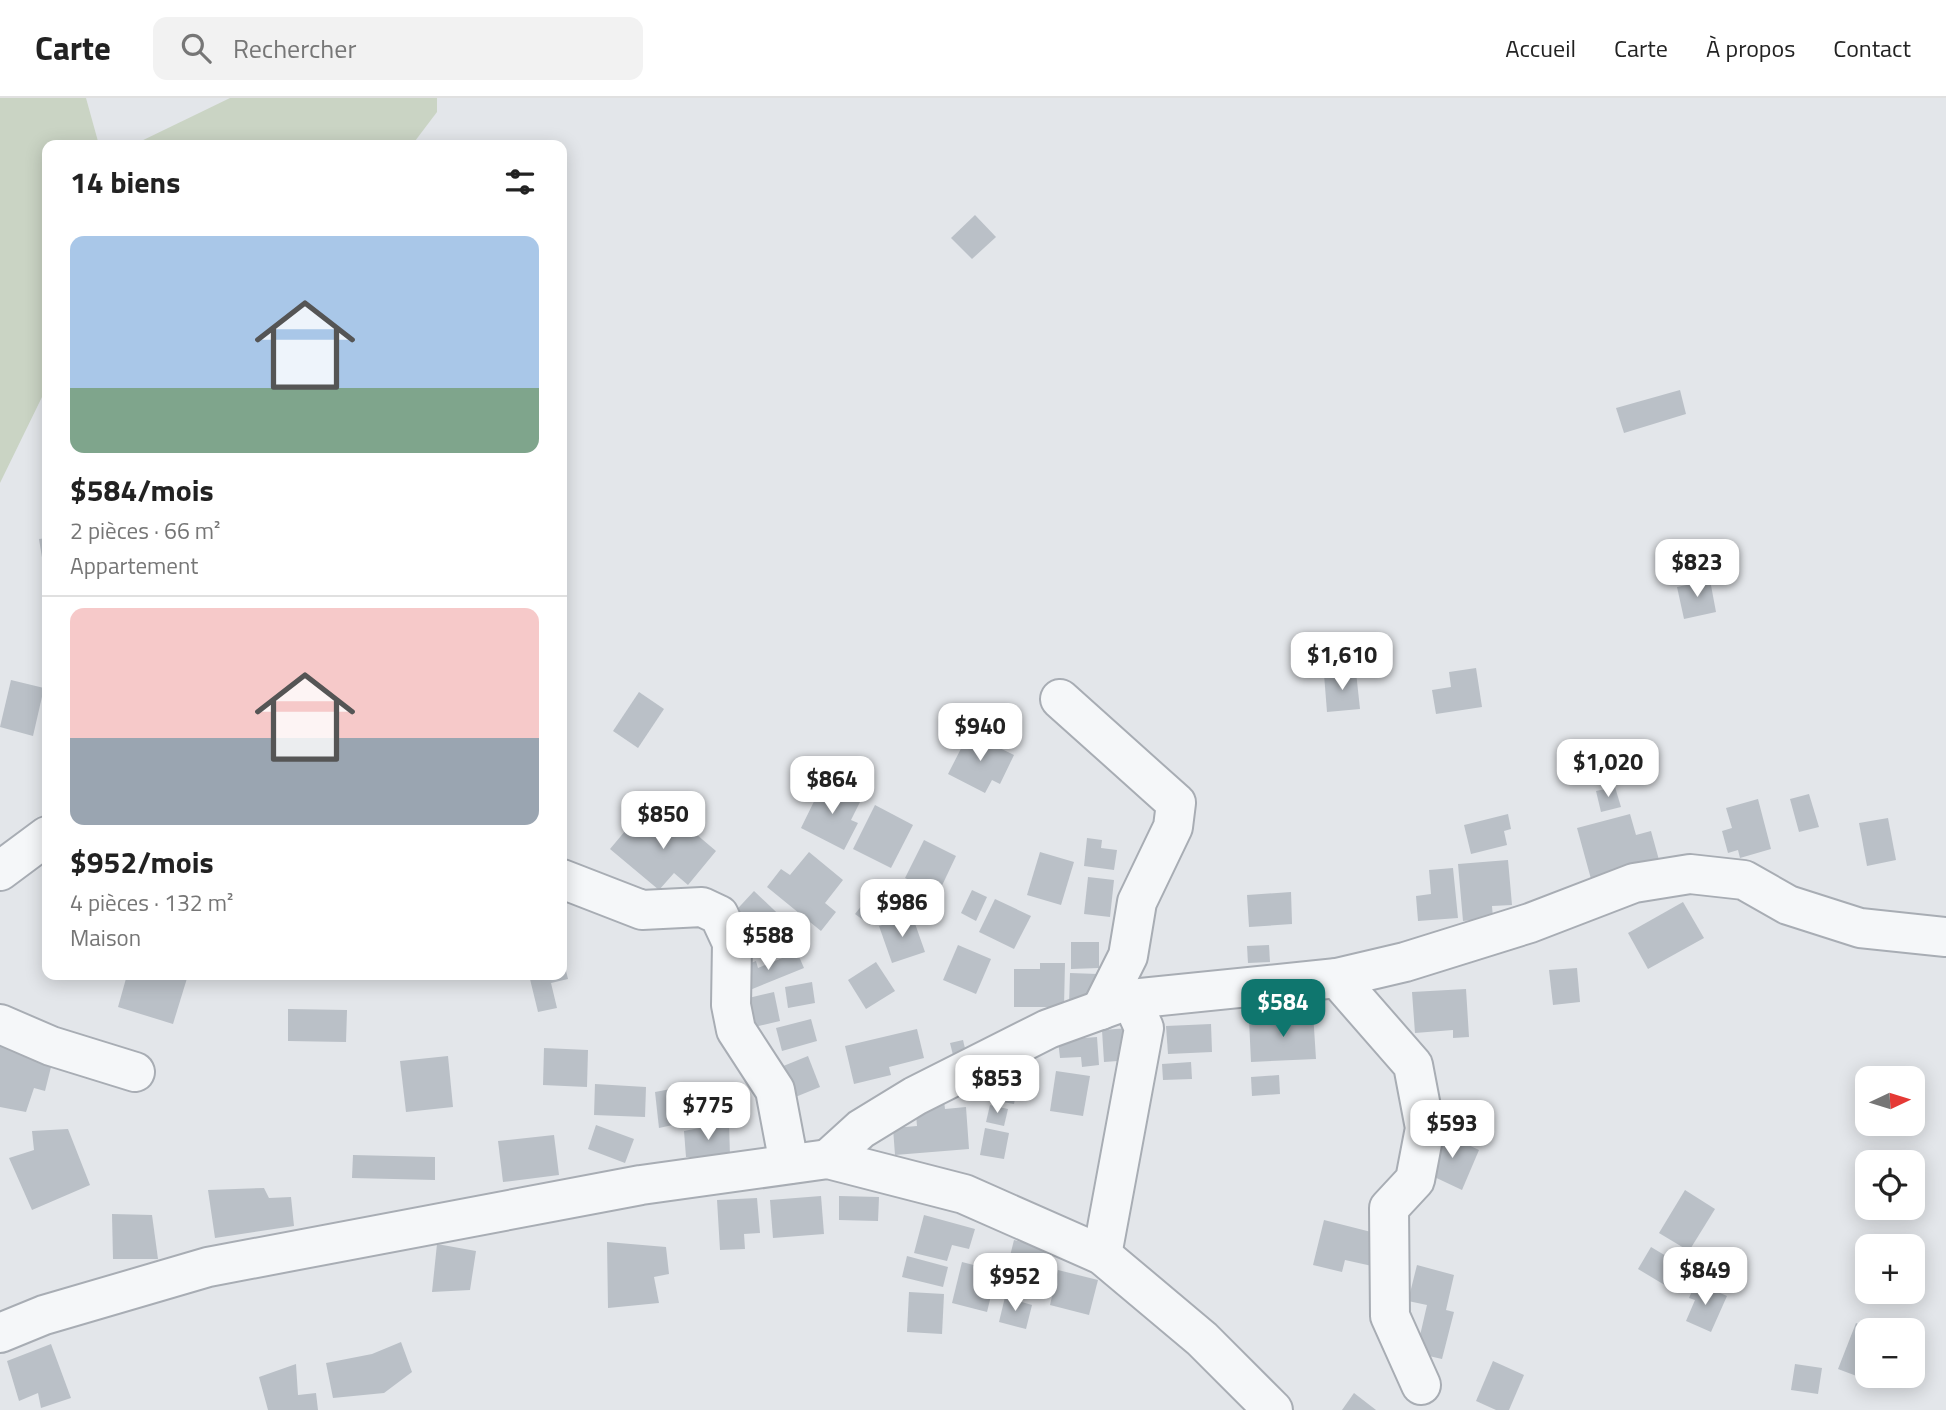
<!DOCTYPE html>
<html lang="fr">
<head>
<meta charset="utf-8">
<style>
	body { margin:0; font-family:"Titillium Web",sans-serif; background:#f2f2f2; color:#222; height:100vh; display:flex; flex-direction:column; font-size:26px; white-space:nowrap }
	* { box-sizing:border-box; margin:0 }
	p { font-size:23px; color:#767676 }
	.icon { flex:none; width:38px; height:38px; fill:none; stroke:currentColor; stroke-width:2; stroke-linecap:round; stroke-linejoin:round }
	.map { position:relative; flex:1; overflow:hidden }
	.side { position:absolute; left:42px; top:42px; width:525px; height:840px; display:flex; flex-direction:column; background:#fff; border-radius:14px; box-shadow:0 4px 18px #0003 }
	.side>* { flex:none }
	.needle { width:46px; rotate:86deg }
	.controls { position:absolute; left:1855px; top:968px; display:grid; gap:14px }
	.controls a { display:grid; place-items:center; width:70px; height:70px; border-radius:14px; background:#fff; box-shadow:0 4px 18px #0003; font-size:35px }
	.price { position:absolute; translate:-50% -60px; padding:0 16px; border-radius:14px; background:#fff; color:#222; font-size:23px; line-height:46px; filter:drop-shadow(0 2px 4px #0008) }
	.price::after { content:''; position:absolute; left:50%; top:42px; width:21px; height:16px; margin-left:-10px; background:inherit; clip-path:polygon(0 0,100% 0,50% 100%) }
	.price.on { background:#0f766e; color:#fff }
	ul { padding:0; list-style:none }
	li { display:grid; align-content:center; gap:14px; height:371px; padding:0 28px }
	li+li { border-top:2px solid #e0e0e0 }
	li span { display:grid; place-items:center; height:217px; border-radius:14px; color:#555 }
	li>.icon { margin-inline-start:auto }
	span .icon { width:126px; height:126px; fill:#fffc; stroke-width:1 }
	li b { font-size:30px }
	h2 { display:flex; justify-content:space-between; align-items:center; height:84px; padding:0 28px; font-size:30px }
	header { display:flex; align-items:center; gap:42px; box-sizing:border-box; height:98px; padding:0 35px; background:#fff; border-bottom:2px solid #e0e0e0 }
	header strong { font-size:33px }
	nav { display:flex; gap:38px; margin-inline-start:auto; font-size:24px }
	.search { width:490px; height:63px; background:#f2f2f2; display:flex; align-items:center; gap:18px; box-sizing:border-box; padding:0 24px; border-radius:14px; color:#767676; font-size:26px }
	.map>svg:first-child { display:block }
	.green { fill:#cad4c4 }
	.building { fill:#bac0c7 }
	.lines { fill:none; stroke-linecap:round; stroke-linejoin:round }
	.minor-casing { stroke:#a8adb4; stroke-width:42 }
	.minor { stroke:#f5f7f9; stroke-width:38 }
</style>
</head>
<body>
<header>
<strong>Carte</strong>
<div class="search"><svg class="icon" aria-label="search" viewBox="0 0 24 24"><circle cx="10" cy="10" r="6"/><path d="M15 15l6 6"/></svg>Rechercher</div>
<nav><a>Accueil</a><a>Carte</a><a>À propos</a><a>Contact</a></nav>
</header>
<div class="map">
<svg width="1946" height="1312" viewBox="0 0 1946 1312">
	<rect width="100%" height="100%" fill="#e3e6ea"/>
	<g class="green">
		<polygon points="0,0 86,0 99,47 47,47 47,298 42,299 0,385"/>
		<polygon points="230,0 437,0 437,14 412,47 133,47"/>
	</g>
	<g class="building">
		<polygon points="975,117 996,139 972,161 951,140"/>
		<polygon points="1680,292 1686,316 1624,335 1616,310"/>
		<polygon points="47,440 47,484 46,484 39,441"/>
		<polygon points="1710,482 1716,514 1684,521 1677,489"/>
		<polygon points="1476,570 1482,609 1436,616 1432,592 1451,589 1449,574"/>
		<polygon points="1356,574 1360,611 1327,614 1324,576"/>
		<polygon points="11,582 44,590 33,638 0,629"/>
		<polygon points="639,594 664,611 638,650 613,633"/>
		<polygon points="969,635 1014,657 1000,686 992,682 985,695 948,676"/>
		<polygon points="824,683 861,702 851,722 858,725 844,752 801,730"/>
		<polygon points="1615,689 1621,709 1601,714 1596,693"/>
		<polygon points="1809,696 1819,729 1799,734 1790,701"/>
		<polygon points="1758,701 1771,751 1740,760 1738,752 1728,755 1722,733 1732,730 1726,710"/>
		<polygon points="875,707 913,727 891,770 853,751"/>
		<polygon points="670,714 716,753 688,787 674,775 659,792 610,751 636,720 653,734"/>
		<polygon points="1508,716 1511,731 1504,733 1507,747 1471,756 1464,727"/>
		<polygon points="1630,716 1636,737 1651,733 1659,762 1591,781 1577,730"/>
		<polygon points="1888,720 1896,762 1867,768 1859,725"/>
		<polygon points="1087,740 1102,742 1101,750 1117,752 1114,772 1084,768"/>
		<polygon points="924,742 956,758 938,796 905,780"/>
		<polygon points="809,754 843,782 825,805 836,814 821,833 767,789 781,771 790,777"/>
		<polygon points="1040,754 1074,764 1061,807 1027,797"/>
		<polygon points="1508,762 1512,807 1492,808 1493,820 1463,823 1458,766"/>
		<polygon points="1453,770 1458,820 1418,823 1416,798 1431,796 1429,772"/>
		<polygon points="1088,779 1114,782 1110,819 1084,816"/>
		<polygon points="881,783 896,795 870,827 855,816"/>
		<polygon points="972,792 987,799 976,823 961,815"/>
		<polygon points="754,793 794,831 767,859 729,820"/>
		<polygon points="1291,794 1292,826 1249,829 1247,797"/>
		<polygon points="995,801 1031,818 1014,851 979,834"/>
		<polygon points="1683,804 1704,840 1648,871 1628,835"/>
		<polygon points="912,817 925,854 892,865 879,828"/>
		<polygon points="1071,844 1099,844 1099,870 1071,871"/>
		<polygon points="958,847 991,861 976,896 943,882"/>
		<polygon points="1269,847 1270,864 1248,865 1247,848"/>
		<polygon points="797,854 804,870 745,894 736,871 756,863 758,870"/>
		<polygon points="563,861 568,881 551,885 557,910 538,914 529,877 562,877"/>
		<polygon points="876,864 895,893 866,911 848,882"/>
		<polygon points="1040,865 1065,865 1064,909 1014,909 1014,871 1040,871"/>
		<polygon points="1577,870 1580,904 1553,907 1549,872"/>
		<polygon points="1070,875 1098,876 1092,908 1069,908"/>
		<polygon points="127,877 188,877 173,926 118,909"/>
		<polygon points="812,884 815,905 788,910 785,889"/>
		<polygon points="1466,891 1469,939 1453,940 1453,932 1415,935 1412,894"/>
		<polygon points="774,894 780,923 754,929 736,903"/>
		<polygon points="288,911 347,912 346,944 288,943"/>
		<polygon points="1313,914 1316,961 1251,964 1249,922 1291,920 1291,916"/>
		<polygon points="811,921 817,943 782,953 776,930"/>
		<polygon points="1211,926 1212,954 1168,956 1166,928"/>
		<polygon points="1129,930 1132,962 1104,964 1102,932"/>
		<polygon points="917,931 924,960 889,969 891,977 854,986 845,948"/>
		<polygon points="1097,939 1099,967 1082,969 1081,959 1060,960 1058,942"/>
		<polygon points="963,942 968,963 955,965 950,945"/>
		<polygon points="0,946 51,969 45,993 34,990 26,1014 0,1009"/>
		<polygon points="544,950 588,952 587,989 543,987"/>
		<polygon points="448,958 453,1009 406,1014 400,963"/>
		<polygon points="808,958 820,989 788,1002 776,971"/>
		<polygon points="1191,964 1192,981 1163,982 1162,966"/>
		<polygon points="1056,973 1090,978 1083,1018 1050,1013"/>
		<polygon points="1279,977 1280,996 1252,998 1251,979"/>
		<polygon points="595,986 646,989 645,1019 594,1017"/>
		<polygon points="994,986 1017,990 1014,1006 991,1002"/>
		<polygon points="676,990 682,1025 659,1030 655,994"/>
		<polygon points="944,1003 945,1011 966,1009 969,1051 895,1057 893,1030 917,1028 915,1006"/>
		<polygon points="990,1007 1008,1011 1004,1028 986,1024"/>
		<polygon points="729,1024 730,1059 686,1059 684,1033"/>
		<polygon points="596,1027 634,1041 625,1065 588,1051"/>
		<polygon points="985,1030 1009,1035 1004,1061 980,1057"/>
		<polygon points="68,1031 90,1087 32,1112 9,1060 34,1052 32,1033"/>
		<polygon points="1437,1032 1479,1052 1462,1092 1428,1076"/>
		<polygon points="554,1037 559,1077 503,1084 498,1043"/>
		<polygon points="353,1057 435,1059 435,1082 352,1080"/>
		<polygon points="264,1090 269,1100 291,1099 294,1128 215,1140 208,1092"/>
		<polygon points="1685,1092 1715,1111 1689,1153 1659,1135"/>
		<polygon points="821,1098 824,1136 773,1140 770,1102"/>
		<polygon points="839,1098 879,1099 878,1123 839,1122"/>
		<polygon points="757,1100 760,1135 744,1136 745,1151 720,1152 717,1102"/>
		<polygon points="112,1116 152,1117 158,1161 113,1161"/>
		<polygon points="924,1117 975,1131 969,1151 952,1147 947,1163 914,1155"/>
		<polygon points="1324,1122 1379,1136 1372,1168 1345,1162 1342,1174 1313,1167"/>
		<polygon points="1014,1142 1050,1151 1041,1187 1005,1178"/>
		<polygon points="607,1144 666,1149 669,1176 654,1179 659,1205 608,1210"/>
		<polygon points="437,1146 476,1153 470,1192 432,1194"/>
		<polygon points="1651,1149 1681,1167 1668,1189 1638,1171"/>
		<polygon points="907,1158 948,1169 943,1189 902,1179"/>
		<polygon points="962,1164 997,1173 987,1214 952,1205"/>
		<polygon points="1417,1167 1454,1177 1446,1212 1454,1214 1442,1261 1416,1255 1427,1207 1408,1203"/>
		<polygon points="1058,1172 1098,1182 1089,1217 1050,1207"/>
		<polygon points="1696,1184 1727,1198 1711,1234 1686,1223 1695,1202 1689,1200"/>
		<polygon points="909,1194 944,1196 942,1236 907,1234"/>
		<polygon points="1005,1199 1032,1207 1026,1231 999,1224"/>
		<polygon points="1856,1225 1873,1232 1867,1232 1867,1265 1862,1280 1838,1271"/>
		<polygon points="401,1244 412,1274 384,1295 333,1300 326,1265 372,1256"/>
		<polygon points="51,1246 71,1300 41,1310 38,1295 19,1303 7,1263"/>
		<polygon points="1493,1263 1524,1277 1509,1312 1496,1312 1476,1303"/>
		<polygon points="296,1266 298,1297 316,1295 318,1312 268,1312 259,1279"/>
		<polygon points="1795,1266 1822,1270 1818,1296 1791,1292"/>
		<polygon points="1354,1295 1376,1312 1342,1312"/>
	</g>
	<g class="lines">
		<defs>
			<g id="minor">
				<polyline points="1060,601 1176,705 1173,729 1137,804 1128,858 1101,912"/>
				<polyline points="0,773 47,738"/>
				<polyline points="562,781 642,812 702,809 719,817 732,845 731,907 736,932 775,992 789,1066"/>
				<polyline points="1337,880 1413,967 1425,1030 1415,1082 1389,1110 1390,1218 1421,1287"/>
				<polyline points="0,926 51,948 135,974"/>
				<polyline points="828,1061 861,1031 915,998 1048,931 1131,901 1337,880 1405,864 1530,825 1634,785 1690,776 1744,782 1788,807 1860,830 1946,839"/>
				<polyline points="1102,1157 1144,930 1131,901"/>
				<polyline points="0,1235 44,1217 208,1169 641,1087 828,1061 964,1096 1102,1157 1202,1241 1273,1312"/>
			</g>
		</defs>
		<use href="#minor" class="minor-casing"/>
		<use href="#minor" class="minor"/>
	</g>
</svg>
<div class="controls">
<a><svg class="needle" viewBox="-14 -14 28 28"><path d="M0-13l5 13h-10z" fill="#e53935"/><path d="M0 13l5-13h-10z" fill="#767676"/></svg></a>
<a><svg class="icon" aria-label="locate" viewBox="0 0 24 24"><circle cx="12" cy="12" r="6"/><path d="M12 2v4M12 18v4M2 12h4M18 12h4"/></svg></a>
<a>+</a>
<a>−</a>
</div>
<b class="price" style="left:1697px;top:501px">$823</b>
<b class="price" style="left:1342px;top:594px">$1,610</b>
<b class="price" style="left:980px;top:665px">$940</b>
<b class="price" style="left:1608px;top:701px">$1,020</b>
<b class="price" style="left:832px;top:718px">$864</b>
<b class="price" style="left:663px;top:753px">$850</b>
<b class="price" style="left:902px;top:841px">$986</b>
<b class="price" style="left:768px;top:874px">$588</b>
<b class="price on" style="left:1283px;top:941px">$584</b>
<b class="price" style="left:997px;top:1017px">$853</b>
<b class="price" style="left:708px;top:1044px">$775</b>
<b class="price" style="left:1452px;top:1062px">$593</b>
<b class="price" style="left:1705px;top:1209px">$849</b>
<b class="price" style="left:1015px;top:1215px">$952</b>
<section class="side">
<h2>14 biens<svg class="icon" aria-label="filters" viewBox="0 0 24 24"><path d="M4 7h16M4 17h16"/><circle cx="9" cy="7" r="2"/><circle cx="15" cy="17" r="2"/></svg></h2>
<ul>
<li><span style="background:linear-gradient(#a9c7e8 70%,#7fa58c 0)"><svg class="icon" aria-label="home" viewBox="0 0 24 24"><path d="M3 11l9-7 9 7M6 9v11h12V9"/></svg></span><div><b>$584/mois</b><p>2 pièces · 66 m²</p><p>Appartement</p></div></li>
<li><span style="background:linear-gradient(#f6c9c9 60%,#9aa5b1 0)"><svg class="icon" aria-label="home" viewBox="0 0 24 24"><path d="M3 11l9-7 9 7M6 9v11h12V9"/></svg></span><div><b>$952/mois</b><p>4 pièces · 132 m²</p><p>Maison</p></div></li>
</ul>
</section>
</div>
</body>
</html>
